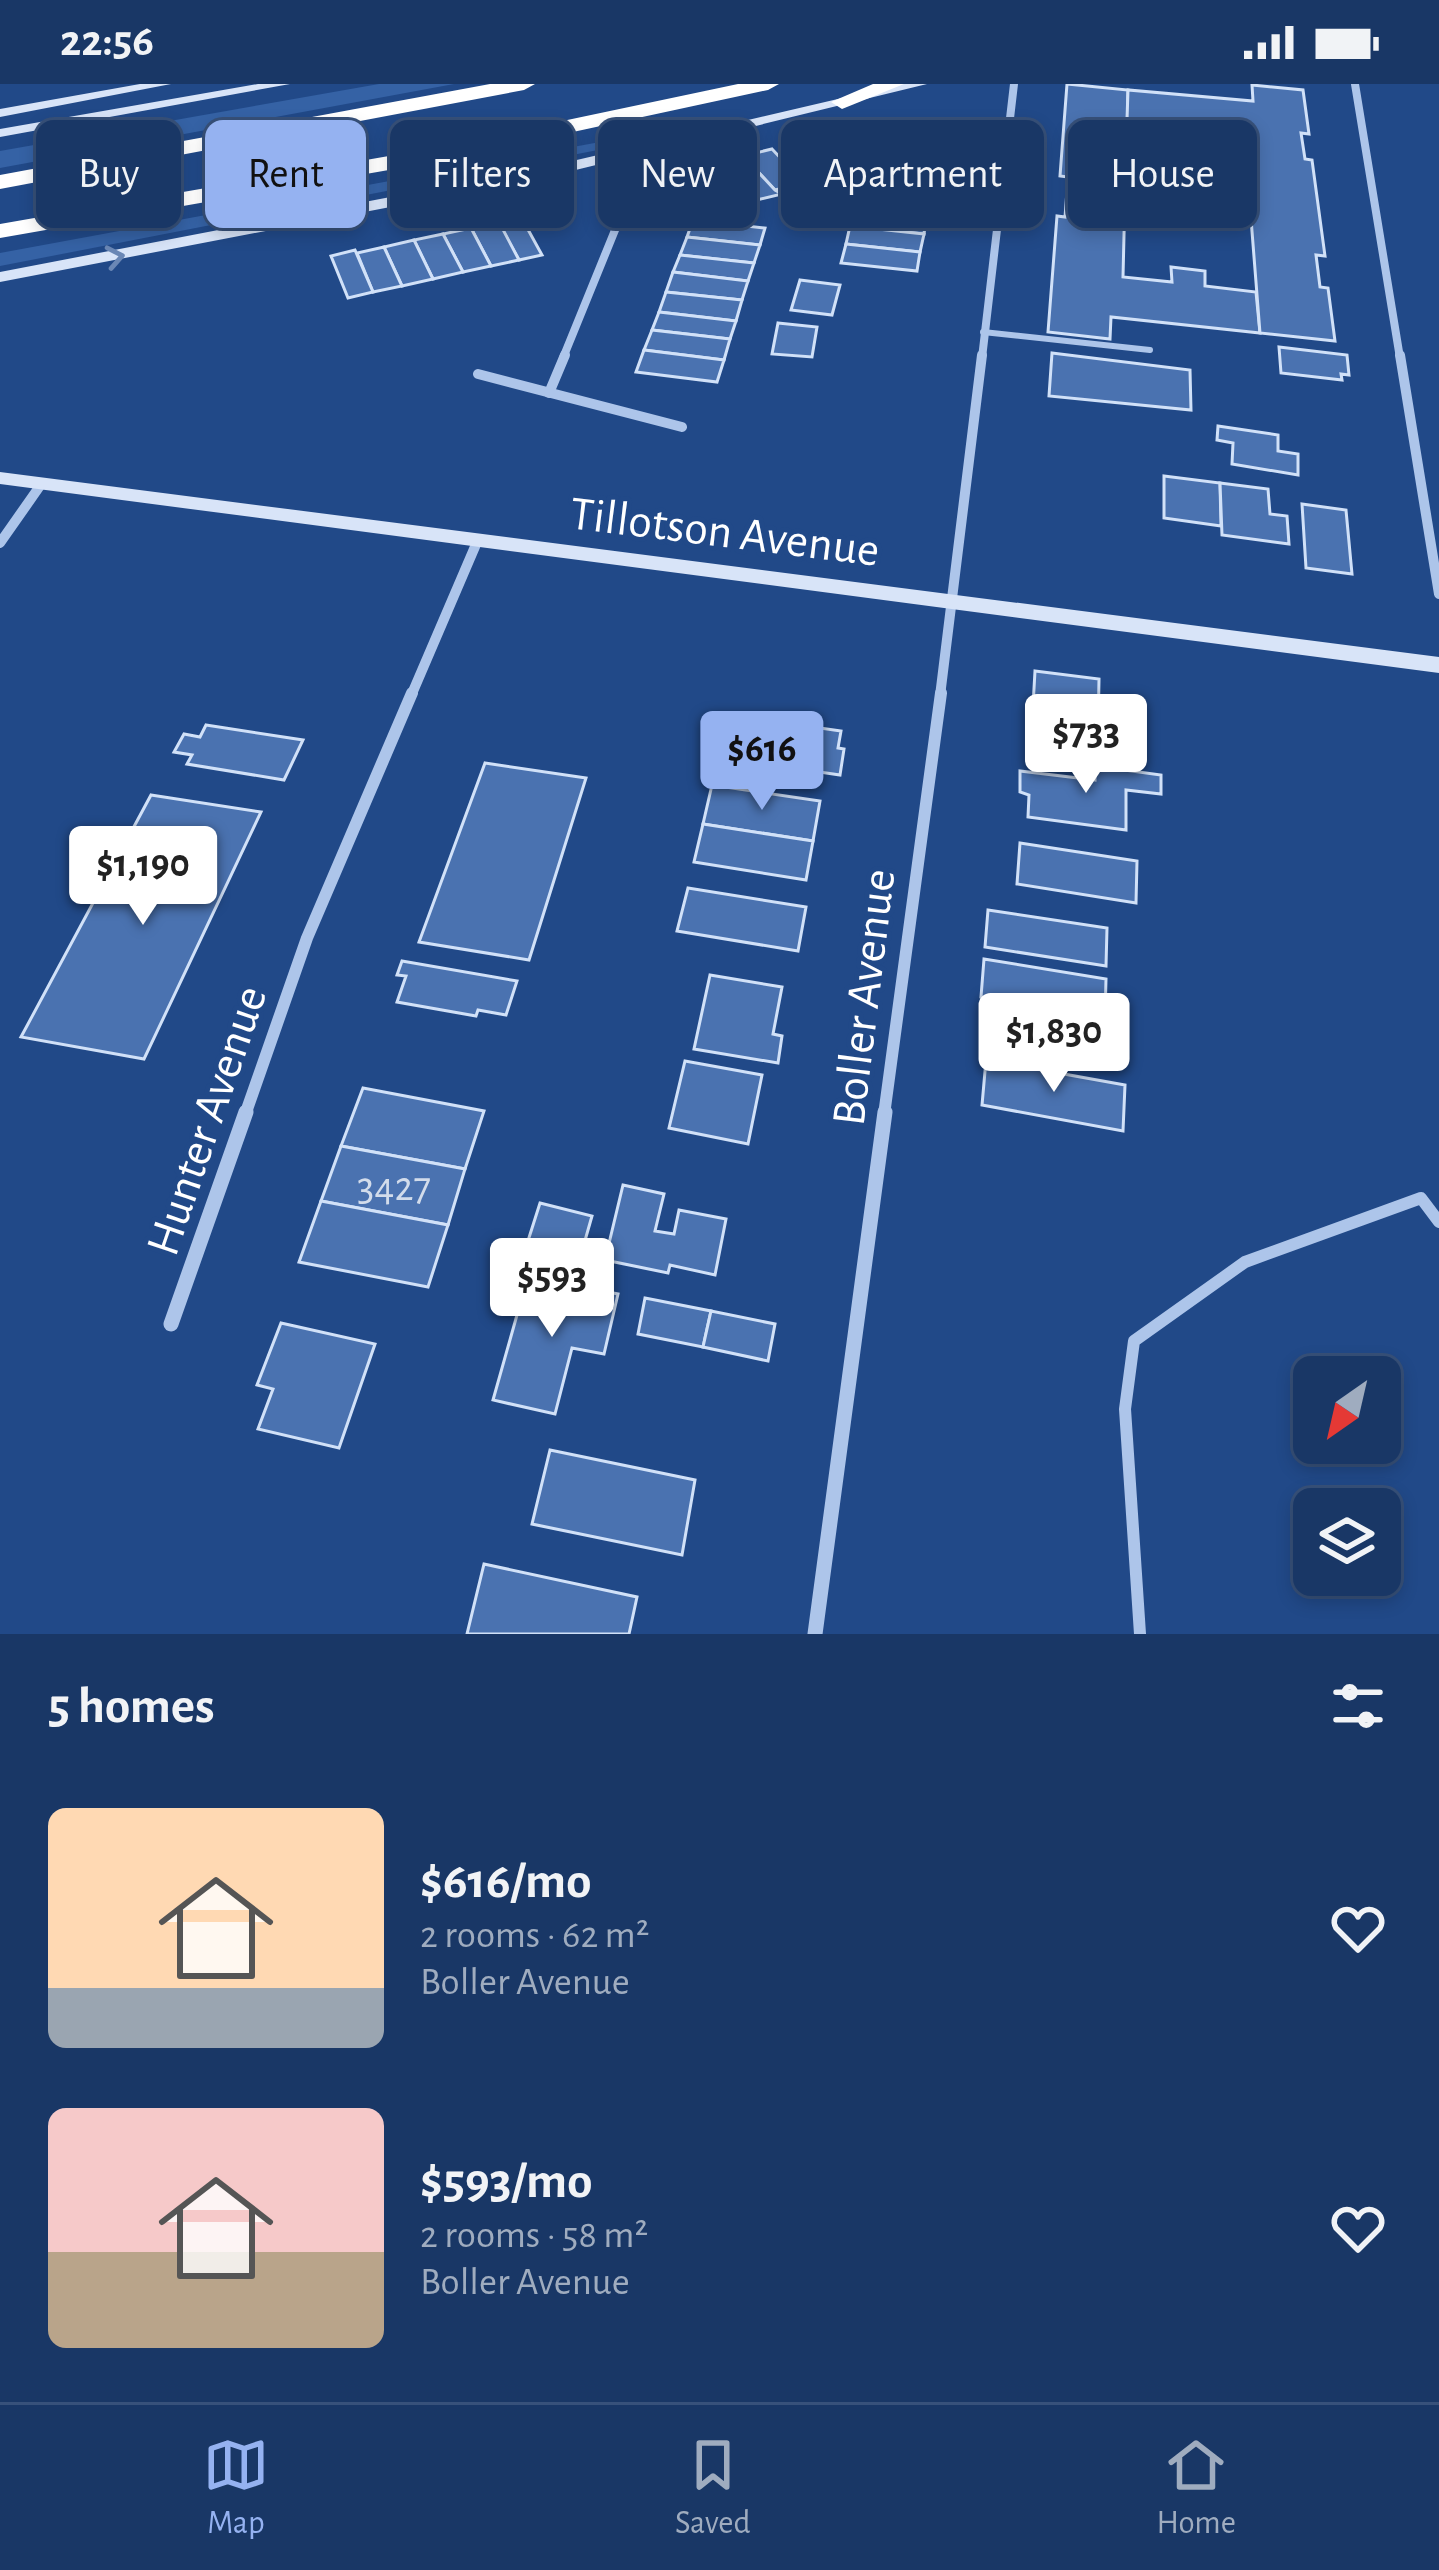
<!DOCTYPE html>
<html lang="en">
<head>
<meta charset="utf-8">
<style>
	body { margin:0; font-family:"Alegreya Sans",sans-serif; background:#223f6c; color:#f1f3f6; height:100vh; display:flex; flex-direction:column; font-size:45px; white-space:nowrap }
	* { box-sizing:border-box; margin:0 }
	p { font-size:39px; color:#9facbf }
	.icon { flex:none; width:66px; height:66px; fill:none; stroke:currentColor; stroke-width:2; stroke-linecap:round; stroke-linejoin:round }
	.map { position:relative; height:1550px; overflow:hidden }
	.sheet { display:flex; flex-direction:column; background:#193766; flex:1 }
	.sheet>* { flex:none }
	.guide { position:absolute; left:36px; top:36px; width:1368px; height:108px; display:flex; gap:24px }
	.needle { width:78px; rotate:214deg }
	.tools { position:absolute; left:1293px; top:1272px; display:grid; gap:24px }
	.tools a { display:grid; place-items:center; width:108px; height:108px; border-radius:18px; background:#193766; box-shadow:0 6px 18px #0003,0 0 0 3px #37517a; font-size:60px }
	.price { position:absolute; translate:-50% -102px; padding:0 27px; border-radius:12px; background:#fff; color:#222; font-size:39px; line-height:78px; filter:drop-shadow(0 3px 6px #0008) }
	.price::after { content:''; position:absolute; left:50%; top:72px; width:36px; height:27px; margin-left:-18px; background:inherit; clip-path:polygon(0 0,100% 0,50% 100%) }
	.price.selected { background:#95b2f1; color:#111 }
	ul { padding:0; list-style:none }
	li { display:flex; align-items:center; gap:36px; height:300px; padding:0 48px }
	li span { display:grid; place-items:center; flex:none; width:336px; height:240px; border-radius:18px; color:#555 }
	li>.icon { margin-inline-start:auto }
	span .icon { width:144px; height:144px; fill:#fffc; stroke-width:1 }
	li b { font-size:51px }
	h2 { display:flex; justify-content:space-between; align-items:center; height:144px; padding:0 48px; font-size:51px }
	.tag { padding:0 42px; border-radius:18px; background:#193766; box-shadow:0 6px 18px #0003,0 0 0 3px #37517a; font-size:42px; line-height:108px }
	.tag.selected { background:#95b2f1; color:#111 }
	.status { display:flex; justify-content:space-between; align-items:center; height:84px; padding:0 60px; background:#193766; direction:ltr }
	.status svg { height:33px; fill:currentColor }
	.tabs { display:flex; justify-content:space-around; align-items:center; height:168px; border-top:3px solid #37517a; background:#193766; font-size:33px; color:#9facbf }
	.tabs a { display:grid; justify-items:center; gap:6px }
	.tabs .selected { color:#95b2f1 }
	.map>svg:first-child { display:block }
	.green { fill:#3562a5 }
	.building { fill:#4a72b0; stroke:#d1e1f8; stroke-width:3 }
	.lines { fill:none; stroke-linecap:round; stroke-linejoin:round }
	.lane-far1 { stroke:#adc5ea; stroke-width:6 }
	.lane { stroke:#adc5ea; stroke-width:12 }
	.street-far3 { stroke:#adc5ea; stroke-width:8 }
	.street-far2 { stroke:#adc5ea; stroke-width:10 }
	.street-far1 { stroke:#adc5ea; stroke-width:12 }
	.street { stroke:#adc5ea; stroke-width:15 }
	.secondary { fill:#d8e4f8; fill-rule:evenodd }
	.highway { fill:#fff; fill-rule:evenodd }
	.oneway { stroke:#6a87b5 }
	.labels { text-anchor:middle; stroke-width:10; stroke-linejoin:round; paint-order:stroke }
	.number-label { font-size:42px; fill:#d2dceb }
	.street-label { font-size:48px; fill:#fff; stroke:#214988 }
</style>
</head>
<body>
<div class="status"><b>22:56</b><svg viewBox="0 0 49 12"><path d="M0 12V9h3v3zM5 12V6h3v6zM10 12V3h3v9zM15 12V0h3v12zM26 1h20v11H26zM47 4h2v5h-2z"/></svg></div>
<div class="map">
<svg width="1439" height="1550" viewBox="0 0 1439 1550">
	<rect width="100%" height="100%" fill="#214988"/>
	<g class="green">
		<polygon points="379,0 454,0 0,84 0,67"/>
		<polygon points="719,36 598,66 0,182 0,169"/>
	</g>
	<g class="building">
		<polygon points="1067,0 1128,6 1126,100 1138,101 1137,111 1125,110 1123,193 1172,198 1171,183 1205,187 1205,202 1256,208 1260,249 1111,233 1110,255 1048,248 1057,132 1065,133 1068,93 1060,92"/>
		<polygon points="1252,1 1303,6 1309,50 1301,49 1305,75 1312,76 1325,172 1316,171 1320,203 1328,204 1335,257 1260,249 1250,122 1238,121 1238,111 1249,112 1244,47 1201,43 1201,55 1172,52 1172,40 1127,36 1128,6 1253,17"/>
		<polygon points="873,48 942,54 939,70 870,63"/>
		<polygon points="870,63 939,70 936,85 866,78"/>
		<polygon points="772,65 804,99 775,106 743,72"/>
		<polygon points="748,77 775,106 782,110 752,117 722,84"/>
		<polygon points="866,78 936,85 933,100 862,93"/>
		<polygon points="722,84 752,117 723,125 694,91"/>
		<polygon points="862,93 933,100 930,117 858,110"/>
		<polygon points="858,110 930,117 926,134 854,127"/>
		<polygon points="854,127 926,134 924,150 850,142"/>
		<polygon points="520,131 542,171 519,176 497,136"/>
		<polygon points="693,136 765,144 760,161 687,153"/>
		<polygon points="499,138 519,176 491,182 471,144"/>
		<polygon points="850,142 924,150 920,168 846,160"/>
		<polygon points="471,144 491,182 463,188 443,150"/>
		<polygon points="443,150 463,188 433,195 414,156"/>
		<polygon points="687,153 760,161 754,179 680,171"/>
		<polygon points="414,156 433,195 402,202 384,163"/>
		<polygon points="846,160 920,168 917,187 841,179"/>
		<polygon points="384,163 402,202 373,208 357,169"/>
		<polygon points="355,166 373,208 348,214 331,172"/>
		<polygon points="680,171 754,179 748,197 673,188"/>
		<polygon points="673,188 748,197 742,216 666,208"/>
		<polygon points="800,196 840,201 832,231 791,226"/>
		<polygon points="666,208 742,216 736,237 659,228"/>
		<polygon points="659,228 736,237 730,255 652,246"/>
		<polygon points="778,239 817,243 812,273 772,270"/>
		<polygon points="652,246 730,255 724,276 644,266"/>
		<polygon points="1279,263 1347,271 1349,291 1341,290 1342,296 1281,289"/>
		<polygon points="644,266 724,276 717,298 636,288"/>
		<polygon points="1052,269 1190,286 1191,326 1049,312"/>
		<polygon points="1218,342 1278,351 1278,367 1298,370 1298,391 1232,380 1233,359 1217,356"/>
		<polygon points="1164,392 1220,399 1221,442 1164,434"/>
		<polygon points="1220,399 1268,405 1270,430 1287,432 1289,460 1222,451"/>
		<polygon points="1302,420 1346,426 1352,490 1306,484"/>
		<polygon points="1035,587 1099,595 1098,650 1032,640"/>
		<polygon points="764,636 841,647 838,664 844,665 840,691 772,681 778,651 761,649"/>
		<polygon points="206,641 303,656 284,696 187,680 192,671 174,668 184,650 200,653"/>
		<polygon points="485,679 586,694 529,876 419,858"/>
		<polygon points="1095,682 1161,691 1161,710 1126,706 1126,746 1028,733 1029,711 1020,708 1020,687 1095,696"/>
		<polygon points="712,701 820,717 813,757 703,740"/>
		<polygon points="151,711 261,728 144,975 21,953"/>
		<polygon points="703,740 813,757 806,796 694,778"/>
		<polygon points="1020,759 1137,777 1136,819 1017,800"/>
		<polygon points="688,804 806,823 798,867 677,847"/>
		<polygon points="988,826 1107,844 1106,882 985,863"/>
		<polygon points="984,875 1106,895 1105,933 981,913"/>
		<polygon points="402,877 517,897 506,931 478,926 476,932 397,918 406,892 397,891"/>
		<polygon points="710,891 782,903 773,950 782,952 778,979 694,965"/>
		<polygon points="986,976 1125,1001 1123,1047 982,1021"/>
		<polygon points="685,977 762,991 748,1060 669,1044"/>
		<polygon points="363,1004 484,1027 465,1085 341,1062"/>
		<polygon points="341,1062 465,1085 448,1141 321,1117"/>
		<polygon points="623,1101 664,1110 655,1147 674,1150 679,1126 726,1135 715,1191 670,1181 668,1189 605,1176"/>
		<polygon points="321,1117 448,1141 428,1203 299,1178"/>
		<polygon points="540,1119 592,1132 574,1195 520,1182"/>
		<polygon points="528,1192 618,1210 604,1270 572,1264 555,1330 493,1316"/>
		<polygon points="645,1214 711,1227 703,1263 638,1250"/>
		<polygon points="711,1227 775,1240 768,1277 703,1263"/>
		<polygon points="281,1239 375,1260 339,1364 258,1345 273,1305 257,1301"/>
		<polygon points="550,1366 695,1396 682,1471 532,1440"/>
		<polygon points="484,1480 637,1513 629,1550 467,1550"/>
	</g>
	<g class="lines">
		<polyline class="lane-far1" points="983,248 1150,266"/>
		<polyline class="lane" points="1140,1550 1125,1325 1134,1257 1245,1178 1421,1114 1439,1138"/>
		<g class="street-far3">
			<polyline points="1355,0 1400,274"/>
			<polyline points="563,274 648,65"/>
			<polyline points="982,274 1014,0"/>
		</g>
		<g class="street-far2">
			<polyline points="1400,271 1439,510"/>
			<polyline points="478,290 682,343"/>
			<polyline points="549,309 565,271"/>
			<polyline points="0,459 42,399"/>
			<polyline points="411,612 477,458"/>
			<polyline points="940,612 982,271"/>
		</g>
		<g class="street-far1">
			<polyline points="245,1031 307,854 412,609"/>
			<polyline points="884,1031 941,609"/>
		</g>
		<g class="street">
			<polyline points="171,1240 246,1028"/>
			<polyline points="815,1550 885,1028"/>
		</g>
		<g class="secondary">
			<polygon points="140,0 171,0 0,33 0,25"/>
			<polygon points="258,0 290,0 0,53 0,45"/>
			<polygon points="902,0 927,0 551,92 0,198 0,188 551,82"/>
			<polygon points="0,388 1439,573 1439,589 0,400"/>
		</g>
		<g class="highway">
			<polygon points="490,0 535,0 524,6 0,105 0,91"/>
			<polygon points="738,0 779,0 768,6 429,79 0,154 0,140 429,65"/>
			<polygon points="873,0 904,0 842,25 831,18"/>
		</g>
	</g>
	<defs><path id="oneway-chevron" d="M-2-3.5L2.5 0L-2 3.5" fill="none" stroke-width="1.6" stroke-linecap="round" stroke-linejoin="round" transform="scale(3)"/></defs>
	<use class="oneway" href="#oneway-chevron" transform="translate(115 173) rotate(-11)"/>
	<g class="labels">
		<g class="number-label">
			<text x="394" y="1116">3427</text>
		</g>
		<g class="street-label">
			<text transform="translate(725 446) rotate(7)" y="17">Tillotson Avenue</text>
			<text transform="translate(862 913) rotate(-83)" y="17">Boller Avenue</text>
			<text transform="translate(205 1036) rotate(-71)" y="17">Hunter Avenue</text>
		</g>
	</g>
</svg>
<div class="tools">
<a><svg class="needle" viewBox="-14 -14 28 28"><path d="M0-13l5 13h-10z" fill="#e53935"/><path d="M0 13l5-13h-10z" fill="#9facbf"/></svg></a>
<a><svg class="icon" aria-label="layers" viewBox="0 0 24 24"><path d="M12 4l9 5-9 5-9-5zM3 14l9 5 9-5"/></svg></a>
</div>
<b class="price" style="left:1086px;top:712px">$733</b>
<b class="price selected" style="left:762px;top:729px">$616</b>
<b class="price" style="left:143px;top:844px">$1,190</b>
<b class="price" style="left:1054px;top:1011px">$1,830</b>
<b class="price" style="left:552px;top:1256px">$593</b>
<div class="guide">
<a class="tag">Buy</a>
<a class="tag selected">Rent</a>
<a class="tag">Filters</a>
<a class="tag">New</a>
<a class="tag">Apartment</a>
<a class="tag">House</a>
</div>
</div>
<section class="sheet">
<h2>5 homes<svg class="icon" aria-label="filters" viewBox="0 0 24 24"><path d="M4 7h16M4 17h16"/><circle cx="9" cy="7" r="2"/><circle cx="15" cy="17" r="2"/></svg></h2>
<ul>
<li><span style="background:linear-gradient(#ffd9b3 75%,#9aa5b1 0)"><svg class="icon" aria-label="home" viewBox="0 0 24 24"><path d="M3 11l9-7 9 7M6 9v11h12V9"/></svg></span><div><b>$616/mo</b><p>2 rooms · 62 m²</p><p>Boller Avenue</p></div><svg class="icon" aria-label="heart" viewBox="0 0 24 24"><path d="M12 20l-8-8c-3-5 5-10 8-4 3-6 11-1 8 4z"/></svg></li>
<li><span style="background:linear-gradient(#f6c9c9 60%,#b9a48a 0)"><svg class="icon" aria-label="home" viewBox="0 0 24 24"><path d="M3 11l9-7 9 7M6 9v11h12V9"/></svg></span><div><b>$593/mo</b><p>2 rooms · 58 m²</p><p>Boller Avenue</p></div><svg class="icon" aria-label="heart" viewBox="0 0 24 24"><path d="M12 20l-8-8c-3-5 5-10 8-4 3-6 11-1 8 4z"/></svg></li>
</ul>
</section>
<nav class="tabs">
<a class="selected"><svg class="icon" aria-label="map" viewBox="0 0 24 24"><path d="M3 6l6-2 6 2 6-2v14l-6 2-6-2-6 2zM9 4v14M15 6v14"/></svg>Map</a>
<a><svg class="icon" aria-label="saved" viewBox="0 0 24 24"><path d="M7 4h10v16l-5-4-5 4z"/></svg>Saved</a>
<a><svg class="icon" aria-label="home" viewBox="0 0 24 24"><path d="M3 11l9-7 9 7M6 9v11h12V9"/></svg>Home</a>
</nav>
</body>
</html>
